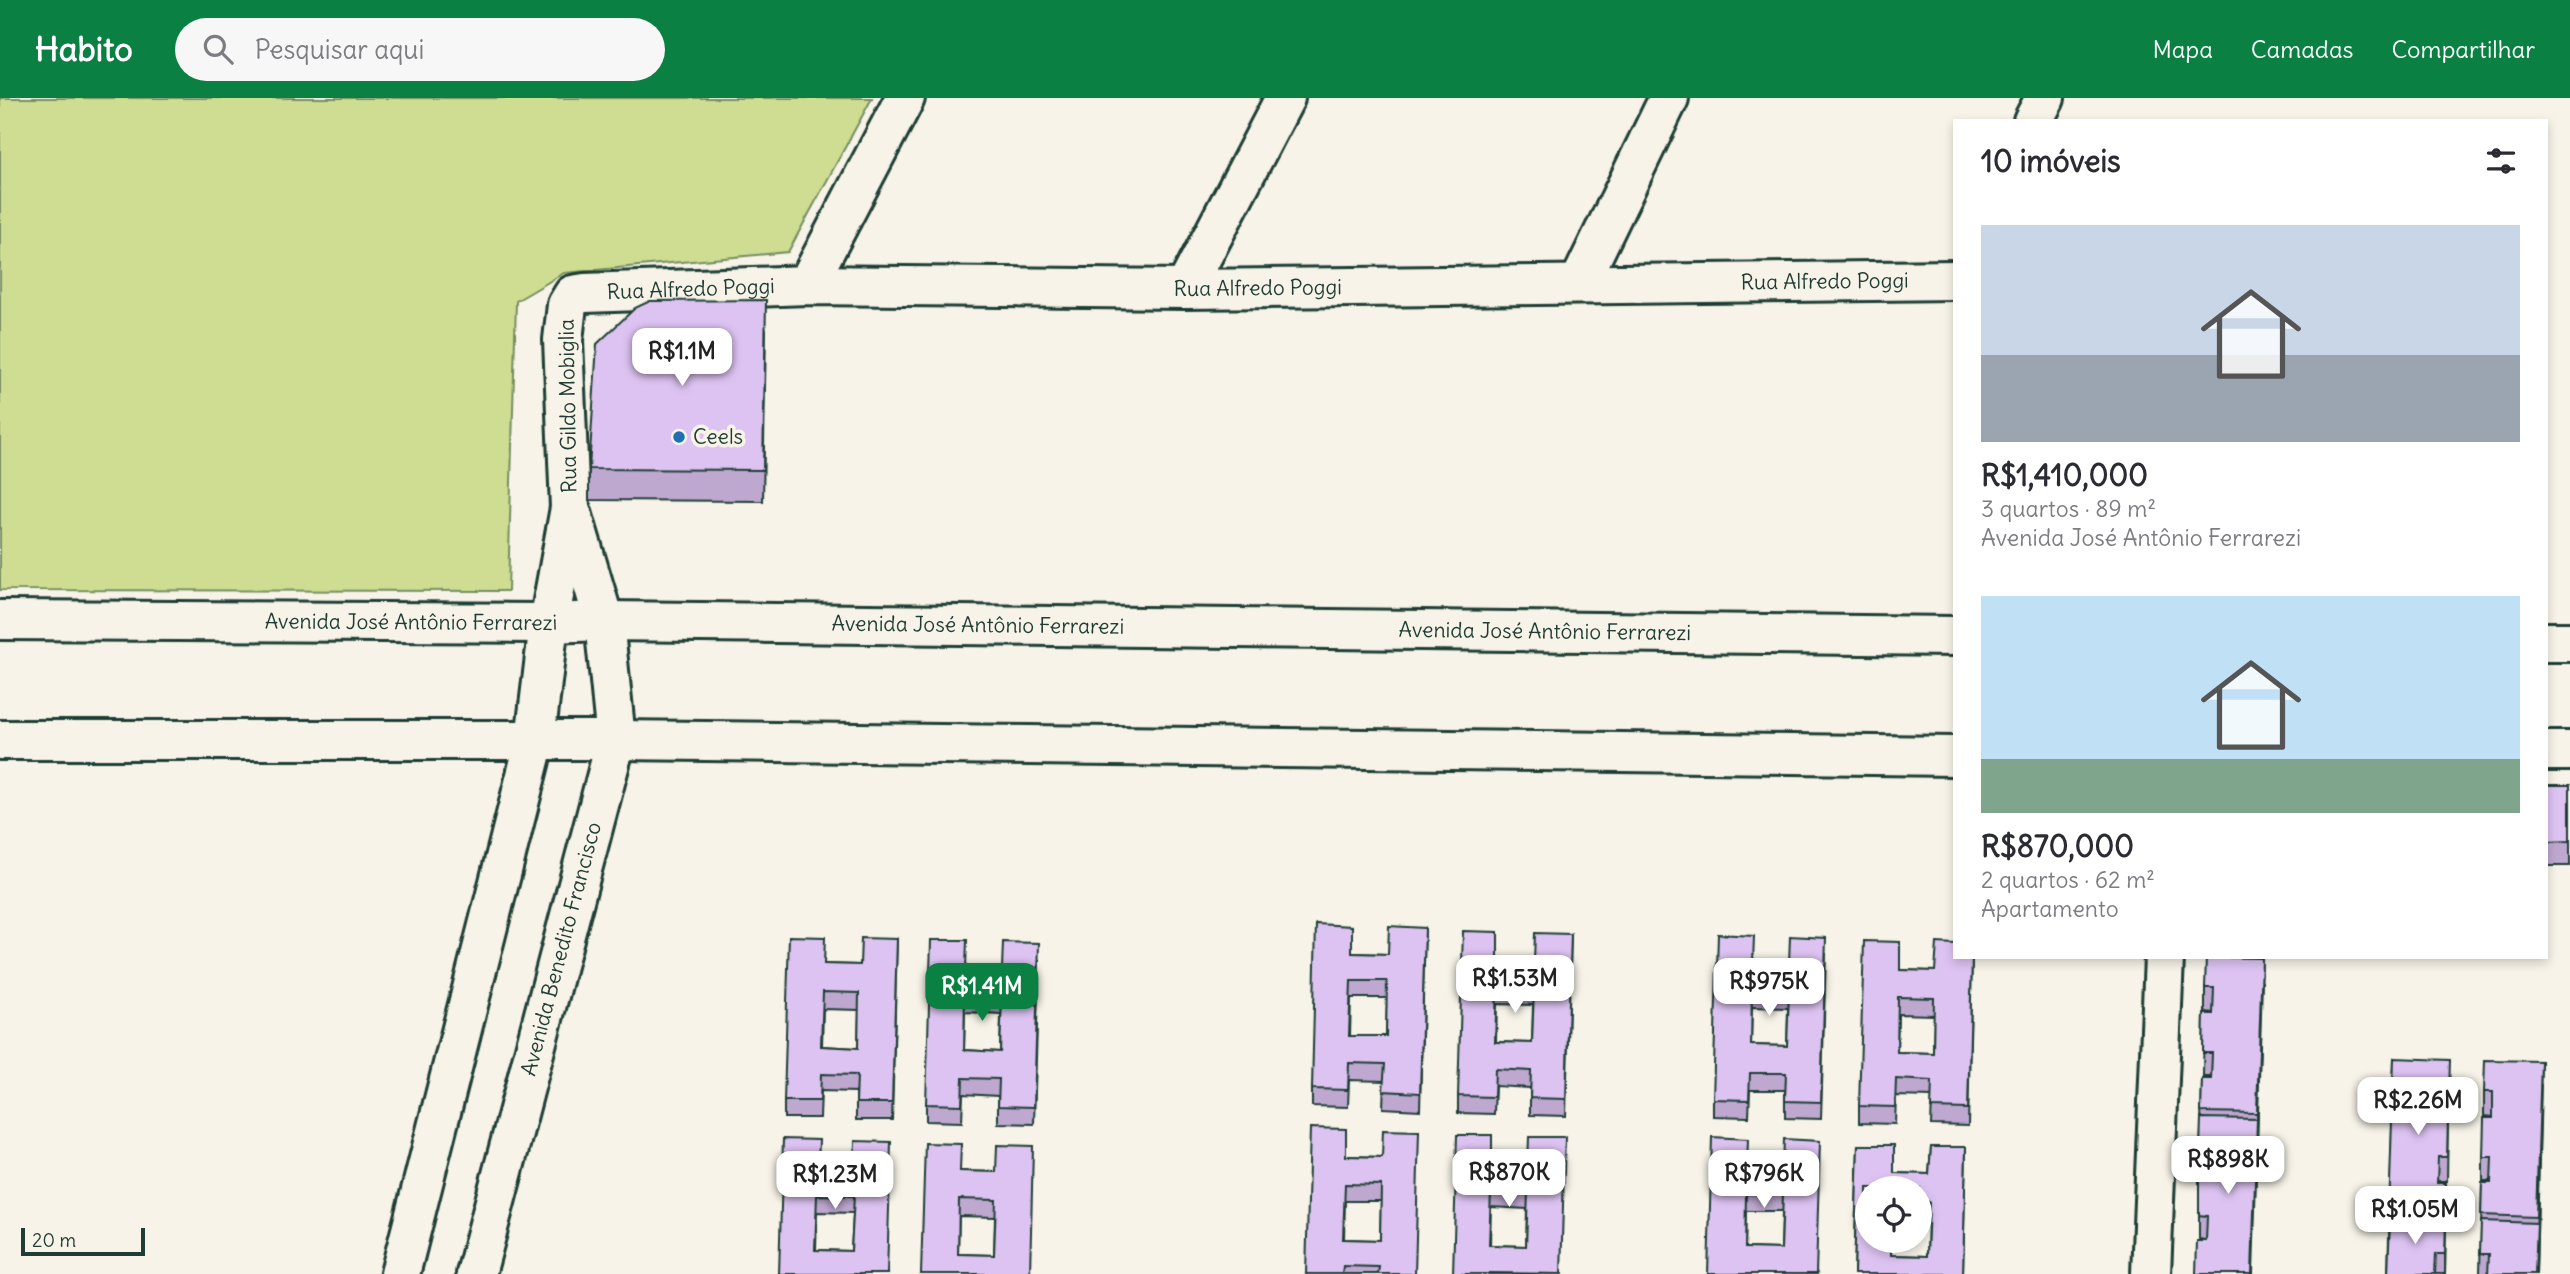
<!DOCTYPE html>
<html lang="pt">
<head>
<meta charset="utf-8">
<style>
	body { margin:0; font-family:Delius,sans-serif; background:#f7f7f7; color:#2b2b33; height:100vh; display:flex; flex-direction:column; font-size:26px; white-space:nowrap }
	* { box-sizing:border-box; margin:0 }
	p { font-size:23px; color:#7c7c81 }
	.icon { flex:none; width:38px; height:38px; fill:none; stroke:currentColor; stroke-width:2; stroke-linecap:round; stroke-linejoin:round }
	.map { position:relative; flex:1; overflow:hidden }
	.side { position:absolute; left:1953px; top:21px; width:595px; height:840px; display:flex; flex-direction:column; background:#fff; border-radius:0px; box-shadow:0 4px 10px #0003 }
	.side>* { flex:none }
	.fabs { position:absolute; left:1855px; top:1078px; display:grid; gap:14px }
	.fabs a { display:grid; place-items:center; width:77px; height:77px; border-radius:50%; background:#fff; box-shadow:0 4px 10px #0003; font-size:35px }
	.scale { position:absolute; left:21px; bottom:18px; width:124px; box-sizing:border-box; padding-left:7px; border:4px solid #1f3d34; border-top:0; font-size:19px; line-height:24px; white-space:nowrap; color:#1f3d34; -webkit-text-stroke:5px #f7f3e8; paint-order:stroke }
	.price { position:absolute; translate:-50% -60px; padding:0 16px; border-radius:14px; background:#fff; color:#222; font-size:23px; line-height:46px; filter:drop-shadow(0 2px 4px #0008) }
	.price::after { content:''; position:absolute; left:50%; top:42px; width:21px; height:16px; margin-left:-10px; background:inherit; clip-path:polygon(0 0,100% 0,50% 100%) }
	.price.current { background:#0b8043; color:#fff }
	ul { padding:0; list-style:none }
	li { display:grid; align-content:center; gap:14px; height:371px; padding:0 28px }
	li span { display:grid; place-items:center; height:217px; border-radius:0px; color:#555 }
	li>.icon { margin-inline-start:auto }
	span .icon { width:126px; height:126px; fill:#fffc; stroke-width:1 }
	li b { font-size:30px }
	h2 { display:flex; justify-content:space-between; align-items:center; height:84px; padding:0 28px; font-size:30px }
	header { display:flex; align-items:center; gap:42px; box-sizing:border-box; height:98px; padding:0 35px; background:#0b8043; color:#fff }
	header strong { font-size:33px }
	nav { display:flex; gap:38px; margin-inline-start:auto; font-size:24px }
	.search { width:490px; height:63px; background:#f7f7f7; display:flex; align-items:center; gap:18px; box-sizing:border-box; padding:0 24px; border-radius:38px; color:#7c7c81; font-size:26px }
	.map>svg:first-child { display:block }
	.green { fill:#cedd91; stroke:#768d62; stroke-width:2 }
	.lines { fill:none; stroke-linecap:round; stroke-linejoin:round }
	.street-casing { stroke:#1f3d34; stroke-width:44 }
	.secondary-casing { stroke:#1f3d34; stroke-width:44 }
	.street { stroke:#f7f3e8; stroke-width:38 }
	.secondary { stroke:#f7f3e8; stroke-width:38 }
	.wall { fill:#bea8d0; stroke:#1f3d34; stroke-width:2; fill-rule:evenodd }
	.shaded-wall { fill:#9b88a9; stroke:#1f3d34; stroke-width:2 }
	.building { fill:#ddc3f2; stroke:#1f3d34; stroke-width:2; fill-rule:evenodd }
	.poi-dot { fill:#1f6fb2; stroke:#f7f3e8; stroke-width:2.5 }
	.labels { text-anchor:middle; stroke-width:7; stroke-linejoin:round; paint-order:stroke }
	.street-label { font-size:21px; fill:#1f3d34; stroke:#f7f3e8 }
	.poi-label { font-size:21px; fill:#1f3d34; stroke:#f7f3e8; text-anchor:start }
</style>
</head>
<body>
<header>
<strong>Habito</strong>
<div class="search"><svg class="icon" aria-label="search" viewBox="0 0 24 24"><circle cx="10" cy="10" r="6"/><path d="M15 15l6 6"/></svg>Pesquisar aqui</div>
<nav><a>Mapa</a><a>Camadas</a><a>Compartilhar</a></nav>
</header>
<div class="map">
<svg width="2570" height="1176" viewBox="0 0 2570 1176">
	<rect width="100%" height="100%" fill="#f7f3e8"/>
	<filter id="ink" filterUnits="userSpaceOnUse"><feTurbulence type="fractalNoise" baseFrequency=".0143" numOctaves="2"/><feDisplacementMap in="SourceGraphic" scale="14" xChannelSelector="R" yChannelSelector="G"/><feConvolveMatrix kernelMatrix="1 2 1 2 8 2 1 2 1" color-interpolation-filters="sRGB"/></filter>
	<g filter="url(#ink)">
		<polygon class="green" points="0,0 872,0 788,154 564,175 516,203 508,493 0,492"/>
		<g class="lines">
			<defs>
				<g id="street">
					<polyline points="2033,23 2045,0"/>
					<polyline points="1579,186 1669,0"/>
					<polyline points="807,187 905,0"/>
					<polyline points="1185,191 1285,0"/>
					<polyline points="572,415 604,523"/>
					<path id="s1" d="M549,525l21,-115 -7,-168 4,-35 6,-10 12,-2 222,-8 378,4 770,-9"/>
					<polyline points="2151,1176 2164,859"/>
				</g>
				<g id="secondary">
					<path id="s2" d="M0,522l549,3 55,-2 1351,15"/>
					<polyline points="2546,544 2570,544"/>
					<polyline points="0,642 616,642 1955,658"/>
					<polyline points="2546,653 2570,653"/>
					<polyline points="400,1176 535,642 549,525"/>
					<path id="s3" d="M476,1176l140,-534 -12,-119"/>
				</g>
			</defs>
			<use href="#street" class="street-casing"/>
			<use href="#secondary" class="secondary-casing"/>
			<use href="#street" class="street"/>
			<use href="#secondary" class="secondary"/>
		</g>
		<g class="wall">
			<polygon points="766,232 763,403 589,402 589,371"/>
			<rect x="2546" y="687" width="24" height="81"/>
			<path d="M1425,830l-5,182 -37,-2 1,-27 -35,-1 -1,27 -36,-1v-17l40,-136 36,1zM1351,900h36l-1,38h-36z"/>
			<path d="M1571,836l-5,182 -36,-1v-27l-35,-2 -1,28 -36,-1v-17l40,-136 36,1zM1497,906l36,1 -1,38 -36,-1z"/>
			<path d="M897,841l-5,181h-36v-28l-35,-1 -1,27h-36v-17l40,-137 36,1zM823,911l36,1 -1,38 -36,-2z"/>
			<path d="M1826,856l-5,165 -36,-1v-28h-35l-1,27 -36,-1v-17l40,-136 36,1zM1752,909l36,1 -1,38 -36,-1z"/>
			<path d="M1972,859l-4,169 -37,-1 1,-28 -36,-1 -1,28 -36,-1v-17l41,-136 35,1zM1898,916l36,1 -1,38 -36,-1z"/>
			<path d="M1039,862l-5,164 -36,-1v-27l-35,-2 -1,28 -36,-1v-17l40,-136 36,1zM965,914l36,2 -1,38 -36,-2z"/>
			<polygon points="2262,884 2253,1176 2196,1176 2206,1143 2206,1142 2199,1141 2199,1078 2208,1079 2208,1077 2200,1077 2202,981 2211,981 2211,979 2203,979 2204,916 2213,916 2213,915 2205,914 2205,890"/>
			<polygon points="2394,960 2450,986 2449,1018 2440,1018 2440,1020 2448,1020 2447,1083 2438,1083 2438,1085 2446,1110 2445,1176 2388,1176"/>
			<polygon points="2541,987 2536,1176 2480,1176 2482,1085 2491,1085 2491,1083 2483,1083 2483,1059 2493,1020 2493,1019 2484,1018 2484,994"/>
			<path d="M1858,1047h36v28l35,1 2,-27h35l-3,127h-109zM1867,1090h53v30h8l-1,38 -36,-1 1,-14h-25z"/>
			<path d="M1346,1058l36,1 33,117h-109zM1345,1103h36l-1,39 -36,-1z"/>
			<path d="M1492,1065l36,1 34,110h-109zM1491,1109l36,2 -1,37 -36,-1z"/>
			<path d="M1747,1068l36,1 34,107h-109zM1746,1113h36l-1,38 -36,-1z"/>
			<path d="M818,1069l36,2 34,105h-109zM817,1114l36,1 -2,38 -35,-1z"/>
			<path d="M960,1073l36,1 34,102h-109zM959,1118l36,1 -1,38 -36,-1z"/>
		</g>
		<g class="shaded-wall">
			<polygon points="2262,860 2257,1046 2252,1176"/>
			<polygon points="2541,963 2536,1176 2535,1176"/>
			<polygon points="2446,1085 2446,1110 2445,1176 2445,1118"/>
		</g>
		<g class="building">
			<polygon points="766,202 763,372 589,371 597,246 635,210 650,203"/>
			<polygon points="2546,687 2570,687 2570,743 2546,744"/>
			<path d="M1316,826l36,2v27l36,1 1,-28 36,2 -5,165 -37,-2 2,-27 -36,-1 -1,27 -36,-1zM1351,883h36l-1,55h-37z"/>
			<path d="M1463,833l35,1v28l36,1 1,-28 36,1 -5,165 -36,-1 1,-27 -36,-2 -1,28 -36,-1zM1497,889l37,1 -2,55 -37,-1z"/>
			<path d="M1718,836l36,2 -1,27 36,1 1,-28 36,2 -5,164 -36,-1 1,-28h-36l-1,27 -36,-1zM1752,893h37l-2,55 -36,-1z"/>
			<path d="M789,838l36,1 -1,27 36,1 1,-27 36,1 -5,164h-36l1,-28 -36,-1 -1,27h-36zM823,894l36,1 -1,55 -37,-2z"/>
			<path d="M931,842h36l-1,28 36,1 1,-27 36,1 -5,164 -36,-1 1,-27 -36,-1 -1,27 -36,-1zM965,897l37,2 -2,55 -36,-2z"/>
			<path d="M1864,843l36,1v28l35,1 2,-28 18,1v13h17l-4,152 -37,-1 1,-27 -36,-2 -1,28 -36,-1zM1898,899l36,1 -1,55 -36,-1z"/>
			<polygon points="2206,859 2262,860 2257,1015 2201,1014 2202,981 2211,981 2212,955 2203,955 2204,916 2213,916 2214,890 2205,890"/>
			<polygon points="2394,960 2450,962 2449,994 2440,994 2440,1020 2448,1020 2447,1059 2438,1059 2437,1085 2446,1085 2445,1118 2389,1116"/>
			<polygon points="2485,962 2541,963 2536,1119 2481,1117 2482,1085 2491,1085 2492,1059 2483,1059 2484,1020 2493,1020 2493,994 2484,994"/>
			<polygon points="2201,1020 2257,1021 2252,1176 2196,1176 2197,1143 2206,1143 2207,1118 2199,1117 2199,1078 2208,1079 2209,1053 2200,1052"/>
			<path d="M1310,1030l36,1v27l36,1 1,-27 36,1 -4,143h-37l1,-7 -36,-1 -1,8h-36zM1345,1086l36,1 -1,55 -37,-1z"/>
			<path d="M1457,1037h35v28l36,1 1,-27h36l-4,137 -72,-1v1h-36zM1491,1092l37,2 -2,54 -37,-1z"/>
			<path d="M1712,1039l36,2 -1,27 36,1 1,-28 36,2 -4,133h-108zM1746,1096h37l-2,55 -36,-1z"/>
			<path d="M783,1041l36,1 -1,27 36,2 1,-28 36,1 -4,132h-108zM817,1097l37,1 -3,55 -36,-1z"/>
			<path d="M925,1045l36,1 -1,27 36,1 1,-27 36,1 -3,128h-109zM959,1101l37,1 -2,55 -36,-1z"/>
			<path d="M1858,1047h36v28l35,1 2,-27h35l-3,127h-109zM1867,1090h53v13l9,1 -2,54 -36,-1v-14h-24z"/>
			<polygon points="2390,1122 2446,1124 2445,1156 2436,1156 2435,1176 2388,1176"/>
			<polygon points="2481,1123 2537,1125 2535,1176 2488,1176 2489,1156 2480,1156"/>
		</g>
	</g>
	<circle class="poi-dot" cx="679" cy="339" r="7"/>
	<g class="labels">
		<g class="street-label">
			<text dy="7" stroke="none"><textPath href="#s1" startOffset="1584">Rua Alfredo Poggi</textPath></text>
			<text dy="7" stroke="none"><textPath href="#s1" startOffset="1017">Rua Alfredo Poggi</textPath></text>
			<text dy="7" stroke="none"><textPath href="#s1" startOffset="450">Rua Alfredo Poggi</textPath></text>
			<text transform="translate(568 308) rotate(-91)" y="7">Rua Gildo Mobiglia</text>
			<text dy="7" stroke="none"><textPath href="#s2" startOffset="411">Avenida José Antônio Ferrarezi</textPath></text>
			<text dy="7" stroke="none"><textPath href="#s2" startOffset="978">Avenida José Antônio Ferrarezi</textPath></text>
			<text dy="7" stroke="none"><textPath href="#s2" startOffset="1545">Avenida José Antônio Ferrarezi</textPath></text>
			<text dy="7" stroke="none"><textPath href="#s3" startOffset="336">Avenida Benedito Francisco</textPath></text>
		</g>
		<g class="poi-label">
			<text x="693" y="346">Ceels</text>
		</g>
	</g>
</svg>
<div class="fabs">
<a><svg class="icon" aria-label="locate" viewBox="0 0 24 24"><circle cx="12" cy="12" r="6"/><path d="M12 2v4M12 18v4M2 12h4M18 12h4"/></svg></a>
</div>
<div class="scale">20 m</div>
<b class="price" style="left:682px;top:290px">R$1.1M</b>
<b class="price" style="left:1515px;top:917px">R$1.53M</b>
<b class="price" style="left:1769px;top:920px">R$975K</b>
<b class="price current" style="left:982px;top:925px">R$1.41M</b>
<b class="price" style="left:2418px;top:1039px">R$2.26M</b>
<b class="price" style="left:2228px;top:1098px">R$898K</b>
<b class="price" style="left:1509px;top:1111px">R$870K</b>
<b class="price" style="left:1764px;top:1112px">R$796K</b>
<b class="price" style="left:835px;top:1113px">R$1.23M</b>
<b class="price" style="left:2415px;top:1148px">R$1.05M</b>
<section class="side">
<h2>10 imóveis<svg class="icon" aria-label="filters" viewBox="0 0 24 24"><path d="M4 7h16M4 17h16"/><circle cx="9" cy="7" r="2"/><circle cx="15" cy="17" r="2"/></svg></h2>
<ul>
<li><span style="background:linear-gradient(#c9d6e8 60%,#9aa5b1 0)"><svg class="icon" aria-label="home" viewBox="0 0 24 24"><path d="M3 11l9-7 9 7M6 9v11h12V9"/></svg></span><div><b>R$1,410,000</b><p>3 quartos · 89 m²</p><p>Avenida José Antônio Ferrarezi</p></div></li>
<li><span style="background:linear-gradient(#bfe0f5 75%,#7fa58c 0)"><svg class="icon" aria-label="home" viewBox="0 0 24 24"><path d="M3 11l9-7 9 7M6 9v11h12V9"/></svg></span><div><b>R$870,000</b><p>2 quartos · 62 m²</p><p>Apartamento</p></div></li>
</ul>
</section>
</div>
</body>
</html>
